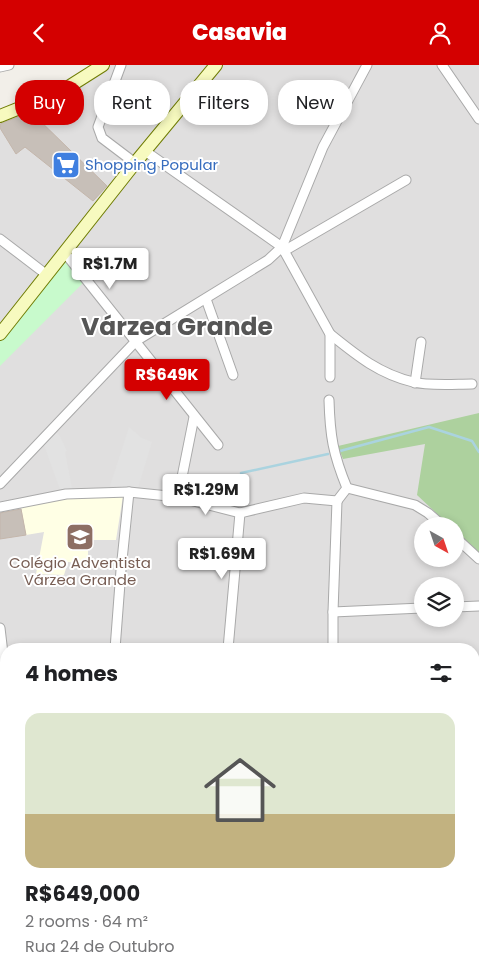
<!DOCTYPE html>
<html lang="en">
<head>
<meta charset="utf-8">
<style>
	body { margin:0; font-family:Poppins,sans-serif; background:#f6f6f6; color:#202124; height:100vh; display:flex; flex-direction:column; font-size:19px; white-space:nowrap }
	* { box-sizing:border-box; margin:0 }
	p { font-size:16px; color:#757577 }
	.icon { flex:none; width:28px; height:28px; fill:none; stroke:currentColor; stroke-width:2; stroke-linecap:round; stroke-linejoin:round }
	.map { position:relative; flex:1; overflow:hidden }
	.drawer { position:absolute; left:0px; top:578px; width:480px; height:336px; display:flex; flex-direction:column; background:#fff; border-radius:20px 20px 0 0; box-shadow:0 2px 8px #0003 }
	.drawer>* { flex:none }
	.hud { position:absolute; left:15px; top:15px; width:450px; height:45px; display:flex; gap:10px }
	.needle { width:32px; rotate:140deg }
	.controls { position:absolute; left:414px; top:452px; display:grid; gap:10px }
	.controls a { display:grid; place-items:center; width:50px; height:50px; border-radius:50%; background:#fff; box-shadow:0 2px 8px #0003; font-size:25px }
	.price { position:absolute; translate:-50% -42px; padding:0 11px; border-radius:5px; background:#fff; color:#222; font-size:16px; line-height:32px; filter:drop-shadow(0 1px 2px #0008) }
	.price::after { content:''; position:absolute; left:50%; top:30px; width:15px; height:11px; margin-left:-8px; background:inherit; clip-path:polygon(0 0,100% 0,50% 100%) }
	.price.on { background:#d40000; color:#fff }
	ul { padding:0; list-style:none }
	li { display:grid; align-content:center; gap:10px; height:265px; padding:0 25px }
	li+li { border-top:1px solid #e0e0e0 }
	li span { display:grid; place-items:center; height:155px; border-radius:15px; color:#555 }
	li>.icon { margin-inline-start:auto }
	span .icon { width:90px; height:90px; fill:#fffc; stroke-width:1 }
	li b { font-size:21px }
	h2 { display:flex; justify-content:space-between; align-items:center; height:60px; padding:0 25px; font-size:21px }
	.tag { padding:0 18px; border-radius:20px; background:#fff; box-shadow:0 2px 8px #0003; font-size:18px; line-height:45px }
	.tag.on { background:#d40000; color:#fff }
	header { display:flex; justify-content:space-between; align-items:center; height:65px; padding:0 25px; background:#d40000; color:#fff; font-size:22px; font-weight:800 }
	.map>svg:first-child { display:block }
	.residential { fill:#e0dfdf; fill-rule:evenodd }
	.education { fill:#ffffe5 }
	.forest { fill:#add19e }
	.park { fill:#c8facc }
	.parking { fill:#e2e2e2 }
	.lines { fill:none; stroke-linecap:round; stroke-linejoin:round }
	.stream { stroke:#aad3df; stroke-width:2.5 }
	.building { fill:#c7bfb8; stroke:#c4b6ab }
	.street-casing { stroke:#a9a9a9; stroke-width:11 }
	.secondary-casing { stroke:#707d05; stroke-width:14 }
	.primary-casing { stroke:#a06b00; stroke-width:16 }
	.street { stroke:#fff; stroke-width:9 }
	.secondary { stroke:#f7fabf; stroke-width:12 }
	.primary { stroke:#fcd6a4; stroke-width:14 }
	.labels { text-anchor:middle; stroke-width:4; stroke-linejoin:round; paint-order:stroke }
	.shop-label { font-size:15px; fill:#366cbe; stroke:#fff; text-anchor:start }
	.education-label { font-size:15px; fill:#785e54; stroke:#fff }
	.town-label { font-size:25px; font-weight:bold; fill:#555; stroke:#fff }
</style>
</head>
<body>
<header><svg class="icon" aria-label="back" viewBox="0 0 24 24"><path d="M15 5l-7 7 7 7"/></svg>Casavia<svg class="icon" aria-label="person" viewBox="0 0 24 24"><circle cx="12" cy="8" r="4"/><path d="M4 21q1-7 8-7t8 7"/></svg></header>
<div class="map">
<svg width="479" height="913" viewBox="0 0 479 913">
	<rect width="100%" height="100%" fill="#f2efe9"/>
	<path class="residential" d="M99,0h380v808l-5,-1v-223h-468v324h171l-5,5h-172v-862zM422,461h33v33h-33zM422,521h33v33h-33z"/>
	<polygon class="education" points="123,431 116,475 88,475 88,499 68,497 64,510 36,509 44,467 26,470 21,441 67,433"/>
	<polygon class="forest" points="479,348 479,488 455,466 455,461 450,461 417,430 425,379 343,394 338,381"/>
	<polygon class="park" points="66,196 84,217 0,301 0,273"/>
	<g class="parking">
		<polygon points="129,362 142,373 152,377 138,423 110,421"/>
		<polygon points="56,367 60,371 67,386 65,387 72,423 60,425 44,380"/>
	</g>
	<g class="lines">
		<g class="stream">
			<polyline points="340,386 429,362 472,376 479,387"/>
			<polyline points="241,408 328,389"/>
		</g>
	</g>
	<g class="building">
		<polygon points="31,47 107,121 93,136 25,82 16,89 0,63 0,59"/>
		<polygon points="21,444 26,470 0,474 0,448"/>
	</g>
	<g class="lines">
		<defs>
			<g id="street">
				<polyline points="121,0 98,62 102,73 135,98"/>
				<polyline points="442,0 479,54"/>
				<polyline points="0,2 9,0"/>
				<polyline points="145,86 282,182 330,269 330,312"/>
				<polyline points="0,174 47,210"/>
				<polyline points="284,186 406,115"/>
				<polyline points="65,188 218,380"/>
				<polyline points="206,234 233,310"/>
				<path d="M330,269c26,21 49,40 83,48 15,4 42,2 59,2"/>
				<polyline points="415,318 421,277"/>
				<path d="M329,335c1,36 4,54 18,88"/>
				<polyline points="0,419 136,276 268,195 282,182 323,82 367,0"/>
				<polyline points="178,432 194,352"/>
				<polyline points="337,436 347,423 415,440 428,448 443,461"/>
				<polyline points="0,442 66,429 129,427 178,432 240,448 304,433 337,436"/>
				<polyline points="455,472 479,494"/>
				<polyline points="455,542 479,541"/>
				<polyline points="333,547 422,543"/>
				<polyline points="0,563 6,614"/>
				<polyline points="115,584 121,505 129,427"/>
				<polyline points="228,584 240,448"/>
				<polyline points="333,584 333,547 337,436"/>
				<polyline points="474,629 479,629"/>
				<polyline points="50,908 50,913"/>
				<polyline points="208,908 215,913"/>
				<polyline points="130,910 137,910 143,913"/>
				<polyline points="82,913 83,908"/>
				<polyline points="116,913 134,908"/>
				<polyline points="339,913 343,908"/>
			</g>
			<g id="secondary">
				<polyline points="0,51 62,26 103,0"/>
				<polyline points="0,269 135,98 216,0"/>
			</g>
			<g id="primary">
				<polyline points="474,782 479,782"/>
				<polyline points="474,804 479,803"/>
				<polyline points="150,913 153,908"/>
				<polyline points="168,913 173,908"/>
			</g>
		</defs>
		<use href="#street" class="street-casing"/>
		<use href="#secondary" class="secondary-casing"/>
		<use href="#primary" class="primary-casing"/>
		<use href="#street" class="street"/>
		<use href="#secondary" class="secondary"/>
		<use href="#primary" class="primary"/>
	</g>
	<defs>
		<symbol id="supermarket-square" viewBox="-11 -11 22 22"><rect x="-9" y="-9" width="18" height="18" rx="4" fill="#3f7fe0" stroke="#fff"/><path d="M-6-5.5h2.5l.6 2H6L4.5 2H-2.5L-4.4-4H-6ZM-1.5 3.2a1.3 1.3 0 1 0 .1 0ZM3 3.2a1.3 1.3 0 1 0 .1 0Z" fill="#fff"/></symbol>
		<symbol id="school-square" viewBox="-11 -11 22 22"><rect x="-9" y="-9" width="18" height="18" rx="4" fill="#8d6e63" stroke="#fff"/><path d="M0-5L7-2L0 1L-7-2ZM-4 1L0 2.5L4 1V4Q0 6-4 4Z" fill="#fff"/></symbol>
	</defs>
	<g fill-rule="evenodd">
		<use href="#supermarket-square" x="50" y="84" width="32" height="32"/>
		<use href="#school-square" x="64" y="456" width="32" height="32"/>
	</g>
	<g class="labels">
		<g class="shop-label">
			<text x="85" y="105">Shopping Popular</text>
		</g>
		<g class="education-label">
			<text x="80" y="503">Colégio Adventista<tspan x="80" dy="17">Várzea Grande</tspan></text>
		</g>
		<g class="town-label">
			<text x="177" y="270">Várzea Grande</text>
		</g>
	</g>
</svg>
<div class="controls">
<a><svg class="needle" viewBox="-14 -14 28 28"><path d="M0-13l5 13h-10z" fill="#e53935"/><path d="M0 13l5-13h-10z" fill="#757577"/></svg></a>
<a><svg class="icon" aria-label="layers" viewBox="0 0 24 24"><path d="M12 4l9 5-9 5-9-5zM3 14l9 5 9-5"/></svg></a>
</div>
<b class="price" style="left:110px;top:225px">R$1.7M</b>
<b class="price on" style="left:167px;top:336px">R$649K</b>
<b class="price" style="left:206px;top:451px">R$1.29M</b>
<b class="price" style="left:222px;top:515px">R$1.69M</b>
<div class="hud">
<a class="tag on">Buy</a>
<a class="tag">Rent</a>
<a class="tag">Filters</a>
<a class="tag">New</a>
</div>
<section class="drawer">
<h2>4 homes<svg class="icon" aria-label="filters" viewBox="0 0 24 24"><path d="M4 7h16M4 17h16"/><circle cx="9" cy="7" r="2"/><circle cx="15" cy="17" r="2"/></svg></h2>
<ul>
<li><span style="background:linear-gradient(#dfe7d0 65%,#c2b280 0)"><svg class="icon" aria-label="home" viewBox="0 0 24 24"><path d="M3 11l9-7 9 7M6 9v11h12V9"/></svg></span><div><b>R$649,000</b><p>2 rooms · 64 m²</p><p>Rua 24 de Outubro</p></div></li>
</ul>
</section>
</div>
</body>
</html>
